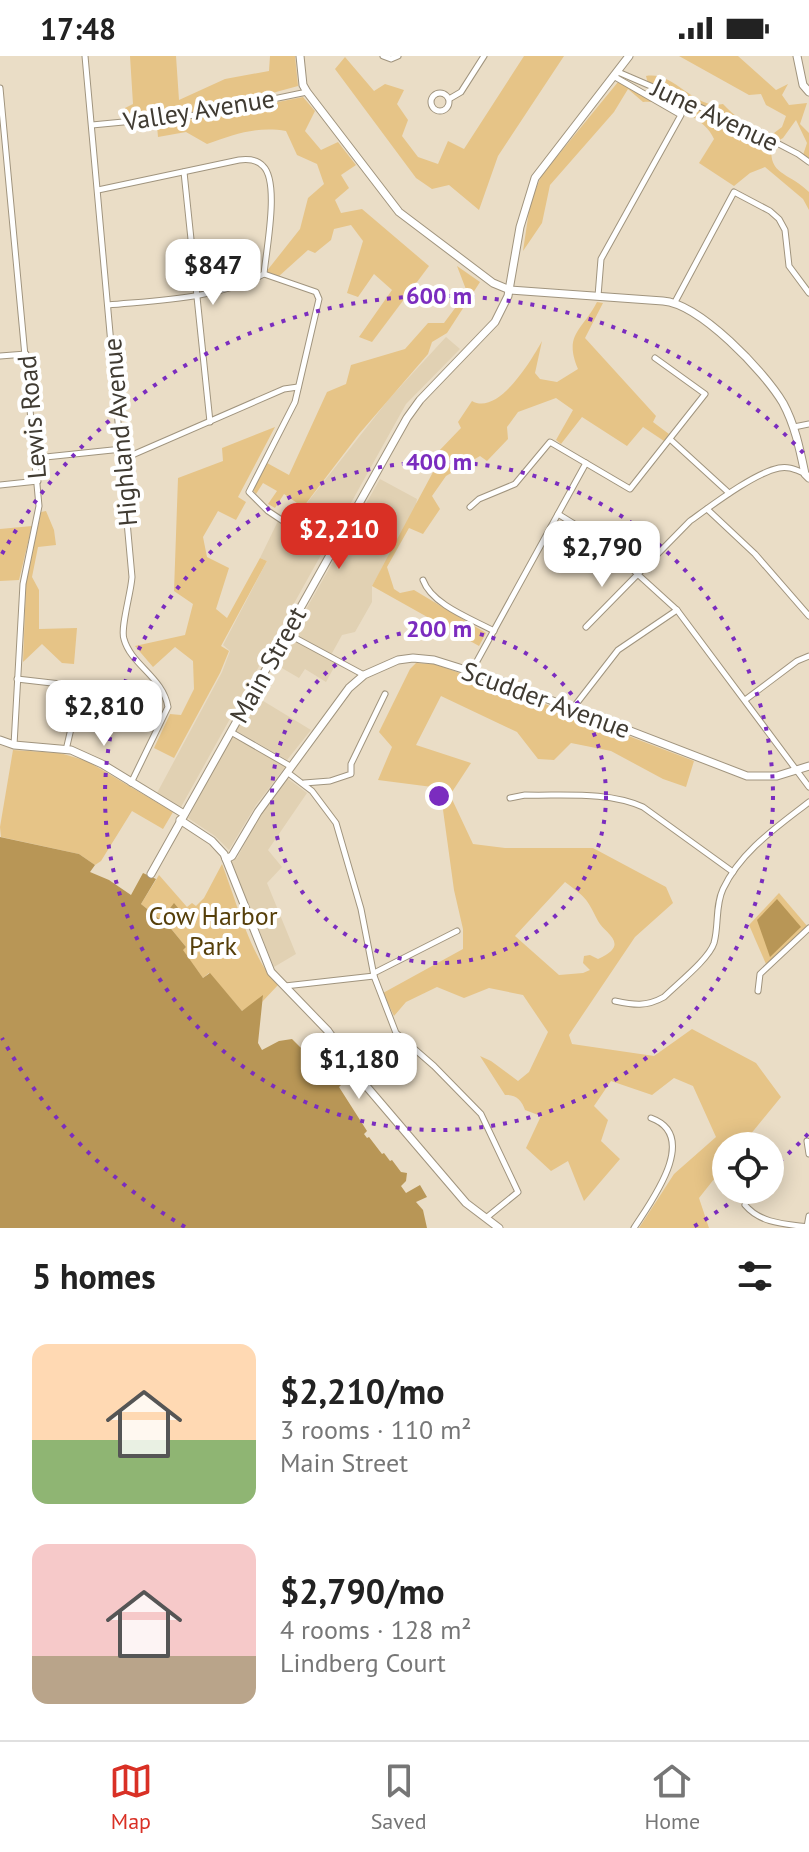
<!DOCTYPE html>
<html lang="en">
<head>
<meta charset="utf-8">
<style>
	body { margin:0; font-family:"PT Sans",sans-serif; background:#f2f2f2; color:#222; height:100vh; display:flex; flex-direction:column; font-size:30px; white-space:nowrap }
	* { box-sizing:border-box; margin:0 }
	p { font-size:26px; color:#767676 }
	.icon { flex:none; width:44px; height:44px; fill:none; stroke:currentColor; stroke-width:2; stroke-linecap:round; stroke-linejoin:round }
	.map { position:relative; height:1172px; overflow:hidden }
	.drawer { display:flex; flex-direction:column; background:#fff; flex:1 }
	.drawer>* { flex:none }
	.fabs { position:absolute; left:712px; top:1076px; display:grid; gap:16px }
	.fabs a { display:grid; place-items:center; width:72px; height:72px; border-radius:50%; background:#fff; box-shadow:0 4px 20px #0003; font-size:40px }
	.price { position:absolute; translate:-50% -68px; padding:0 18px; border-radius:16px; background:#fff; color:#222; font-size:26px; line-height:52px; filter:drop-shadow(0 2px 4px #0008) }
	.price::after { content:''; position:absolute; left:50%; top:48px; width:24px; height:18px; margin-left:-12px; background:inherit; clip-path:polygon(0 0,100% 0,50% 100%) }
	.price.active { background:#d93025; color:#fff }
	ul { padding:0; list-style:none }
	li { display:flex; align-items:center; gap:24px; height:200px; padding:0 32px }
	li span { display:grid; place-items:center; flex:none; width:224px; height:160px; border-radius:16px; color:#555 }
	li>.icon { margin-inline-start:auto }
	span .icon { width:96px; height:96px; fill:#fffc; stroke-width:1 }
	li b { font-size:34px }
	h2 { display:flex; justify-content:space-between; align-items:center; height:96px; padding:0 32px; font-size:34px }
	.status { display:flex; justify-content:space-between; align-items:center; height:56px; padding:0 40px; background:#fff; direction:ltr }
	.status svg { height:22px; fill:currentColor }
	.dock { display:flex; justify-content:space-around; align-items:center; height:112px; border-top:2px solid #e0e0e0; background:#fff; font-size:22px; color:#767676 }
	.dock a { display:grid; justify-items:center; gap:4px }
	.dock .active { color:#d93025 }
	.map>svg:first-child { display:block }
	.built { fill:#e1d1b3 }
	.green { fill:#e6c487; fill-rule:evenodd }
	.water { fill:#b89656 }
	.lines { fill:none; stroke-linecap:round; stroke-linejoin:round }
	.street-casing { stroke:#a0947e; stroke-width:7 }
	.secondary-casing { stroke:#a0947e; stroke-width:9 }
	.street { stroke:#fff; stroke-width:5 }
	.secondary { stroke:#fff; stroke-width:7 }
	.ring { fill:none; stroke:#7b2cbf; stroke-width:4; stroke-dasharray:4 8 }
	.labels { text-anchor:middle; stroke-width:8; stroke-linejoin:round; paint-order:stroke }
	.street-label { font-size:26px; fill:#403b32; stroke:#fff }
	.park-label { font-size:26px; fill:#563f0a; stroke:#fff }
	.centre { fill:#7b2cbf; stroke:#fff; stroke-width:4 }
	.ring-label { font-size:24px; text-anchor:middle; font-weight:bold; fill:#7b2cbf; stroke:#fff; stroke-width:8; stroke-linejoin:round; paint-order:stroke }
</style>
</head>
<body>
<div class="status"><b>17:48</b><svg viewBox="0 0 49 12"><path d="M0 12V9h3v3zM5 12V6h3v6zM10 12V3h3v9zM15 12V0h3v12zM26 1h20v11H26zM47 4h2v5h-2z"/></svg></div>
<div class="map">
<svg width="809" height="1172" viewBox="0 0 809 1172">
	<rect width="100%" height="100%" fill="#eaddc6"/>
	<g class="built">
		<polygon points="446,281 460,293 406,348 327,490 292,466 389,343"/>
		<polygon points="380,423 417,443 415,454 372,530 372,546 355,576 342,579 331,599 338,604 326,626 305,613 299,622 275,608"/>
		<polygon points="278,465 322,497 181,751 157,737 222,616 230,595 223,589 267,505 260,502"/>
		<polygon points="255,640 311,674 287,704 235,674"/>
		<polygon points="232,679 286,710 256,749 229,794 215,780 188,762"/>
		<polygon points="287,722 307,737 268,794 282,811 267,827 296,898 274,911 231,805 237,802 261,757"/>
	</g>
	<g class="green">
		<polygon points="130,0 176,0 179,44 225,23 269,15 270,0 295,0 298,30 195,58 124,64 125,52 133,48"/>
		<polygon points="524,0 564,0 498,100 479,154 449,129 432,133 416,122 335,13 345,1 374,35 385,28 404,34 397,48 408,64 402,80 418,101 438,108 448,85 464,93"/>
		<path d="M679,0h59l38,34 12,-6 -6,11 7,10 18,-2 -7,21 9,9v27l-6,-5 4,-12 -11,-23 -13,18 -11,6c-5,32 18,28 37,48v18l-6,-11 -38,-32 -15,6 -16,13 -35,-23 15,-24c-8,-21 -49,-40 -71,-37l-15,-13 -14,23 -64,73 -8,38 -19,28 7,-47 11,-28 77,-94 20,10 13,3 -5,-19c29,-5 49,35 77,28 12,13 33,29 51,29l8,-6 4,-11 -20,-11 -5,-11 -12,1z"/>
		<path d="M303,41l12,14 -10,20 16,19 17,-8 18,23 -15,10 8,13 -14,12 6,13 21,-4 67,57 -57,76 -13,-5 33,-47 -18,-16 -16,23 -11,-4 16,-52 -12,-16 -17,4 -3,11 -16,13 -7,-3 -30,27 -12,-5 34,-43 8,-31 16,-14 -7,-20 -20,-9 -11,-24c-29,-5 -51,3 -79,13l-21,-12 -28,5 -1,-11z"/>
		<polygon points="457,210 480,226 447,277 432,286 428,298 359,378 301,454 297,447 284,438 275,452 268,448 277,435 263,427 256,438 253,434 267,407 289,419 327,336 346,328 351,309 405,293 428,267 444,267 467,236"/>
		<path d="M597,246l6,1 -18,35 71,78 -3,6 16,12 -5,7 -21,-14 -16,19 -45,-29 -21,27 -5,-4 17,-30 -17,-12 -38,14 -11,15 1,12 -21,22 -7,-5 -34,20 -14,20 8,13 -17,25 -14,-6 -22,39 7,22 6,4 14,-3 72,43 -7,13 -107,-60 68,-127 -3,-6 24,-25 -3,-6 14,-21c26,15 59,-40 70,-60l-7,32 5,6 17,3 21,-13c-15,-35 5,-39 19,-67z"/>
		<polygon points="275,371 238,441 246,446 236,464 218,455 203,481 207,501 229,512 216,553 227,562 260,502 267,505 221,590 229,595 220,617 174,702 154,692 170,658 181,659 194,633 193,605 175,591 153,611 135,590 185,579 193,548 174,535 178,422 223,405 222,392"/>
		<polygon points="46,455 54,474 56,489 38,491 32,521 39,534 39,573 77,572 74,608 62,607 42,588 23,606 26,527 41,456"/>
		<polygon points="32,470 19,524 0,525 0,473"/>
		<path d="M416,607l18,1 66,23 194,74 -8,26 -23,-8 -52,-28 -40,-8 -17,17 -16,-1 -21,-27 -76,-36 -25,49 55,18 -21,32 23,49 32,4h88l73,39 7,16 -38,34 -66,98 3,9 82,12 38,-27 64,34 25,34 -40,49h-15v18l-27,34 10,30h-70l35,-54 42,-37 -23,-51 -19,-8 -22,17 -41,-14 -17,25 14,14 -7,21 19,18 -36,42 -16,-40 -17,10 -25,-23 15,-32 -16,-6c-3,-10 -10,-16 -20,-15l-25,-39 11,5 27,20 11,-9 19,-40 -25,-37 -34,-7 -25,10 -27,-11 -31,15 -12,14 -11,-23 80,-44v-20l-9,-39 -14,-102 -62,-8 14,-33 -13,-15 31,-63zM565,826c21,16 21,15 33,39 6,12 34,23 0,38l-8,-4 -6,1 -1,7 7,7 -7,3 -24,2 -44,-39z"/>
		<polygon points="13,694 60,697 87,705 173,756 163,773 132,755 101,805 95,809 79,798 1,781 0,771"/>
		<path d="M222,808c14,36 29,95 56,121l-16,17 1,-5 -21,14 -33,-38 -6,5 -21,-28 4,-3 -18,-22 6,-21 -13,16 -20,-16 18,-29 28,32 5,-4 4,3 8,-8z"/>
		<polygon points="779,837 808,871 766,908 749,869"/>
	</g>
	<g class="water">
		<polygon points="0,781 79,798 95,809 90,816 109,824 131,839 143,817 156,823 141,848 161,864 174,847 183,858 168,869 186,891 183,894 203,922 210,917 242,955 263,939 258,987 262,994 279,985 292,983 311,1002 316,999 322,1008 332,1002 347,1023 339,1031 367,1075 364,1078 367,1082 369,1081 382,1098 384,1097 390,1105 392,1104 401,1116 407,1117 406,1125 401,1130 406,1137 420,1129 427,1141 416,1146 423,1154 427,1172 0,1172"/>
		<polygon points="777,843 801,871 770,901 757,864"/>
	</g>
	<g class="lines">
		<defs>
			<g id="street">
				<path d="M85,0l47,521c-1,16 -12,52 -8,62 7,26 39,38 44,68l-37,76"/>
				<polyline points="383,0 391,3 398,0"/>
				<polyline points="618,16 746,71 798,98 809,106"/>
				<polyline points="0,32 39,450 23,528 14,689"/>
				<circle cx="440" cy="46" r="9"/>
				<polyline points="449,43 461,36 484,0"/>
				<polyline points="92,69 196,59 307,36"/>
				<polyline points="184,116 210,366"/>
				<path d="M98,134l141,-30c8,-1 18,-1 24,6 17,16 3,85 1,108"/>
				<polyline points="598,240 601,203 681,59 615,21"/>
				<polyline points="675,246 734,136 770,155 779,163 785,174 789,210 809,237"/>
				<path d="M108,249c53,-5 108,-6 156,-31l52,18 3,7 -24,103 -46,90 19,19 63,42"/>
				<polyline points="0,300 26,298"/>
				<polyline points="794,371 809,368"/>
				<polyline points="671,384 729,437"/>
				<polyline points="36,402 122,393"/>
				<polyline points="123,403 284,333 298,331"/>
				<polyline points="0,429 38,425"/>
				<polyline points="470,451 479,443 515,428 550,386 630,433 705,338 655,302"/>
				<polyline points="707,453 755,498 809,560"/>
				<polyline points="558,458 600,484 677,554 809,731"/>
				<path d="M423,524c9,25 49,39 71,51"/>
				<path d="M586,571l104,-106c21,-15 64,-48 89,-53 10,-2 17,2 25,5"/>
				<polyline points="286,577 364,619"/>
				<polyline points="471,616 586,407"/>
				<polyline points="17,623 113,634"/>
				<polyline points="745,644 797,605 809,600"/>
				<polyline points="573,652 618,594 677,554"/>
				<polyline points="231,676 290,710"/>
				<polyline points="66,694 81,630"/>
				<polyline points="287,716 312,735 336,767 361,853 374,920 396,977 434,1010 481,1058 518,1136 486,1162"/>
				<polyline points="304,727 330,725 351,718 351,708 385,638"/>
				<path d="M510,742l15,-3c38,1 82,-4 118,12l90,65"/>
				<polyline points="374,917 457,875"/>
				<polyline points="285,930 374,920"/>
				<polyline points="758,935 760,918 809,872"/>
				<path d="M615,945c19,4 31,6 49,-4 13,-13 45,-38 50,-54 5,-18 1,-37 9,-54 18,-38 54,-62 86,-87"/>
				<polyline points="807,1085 809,1098"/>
				<path d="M745,1149c16,19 41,19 64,22"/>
				<polyline points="807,1171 809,1160"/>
				<path d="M634,1172c16,-25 67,-92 17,-110"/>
			</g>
			<g id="secondary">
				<path d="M300,0l3,29 4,7 92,120 94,71 17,7 153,11c37,3 101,70 120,102 12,22 17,47 22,71l4,4"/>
				<polyline points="797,0 803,29 809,36"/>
				<polyline points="0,684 14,689 71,694 102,708 184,758"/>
				<polyline points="180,764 212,785 224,798 271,916 328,975 367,1031 466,1147 499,1172"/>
				<polyline points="226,803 232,800 258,756 349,632 364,619 398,604 413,602 434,604 501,625 747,720 777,720 809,710"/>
				<polyline points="151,818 407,362 420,344 495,266 508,240 520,171 535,122 629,0"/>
			</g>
		</defs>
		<use href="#street" class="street-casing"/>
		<use href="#secondary" class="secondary-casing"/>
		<use href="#street" class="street"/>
		<use href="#secondary" class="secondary"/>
	</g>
	<g class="ring">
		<circle cx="439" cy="740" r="167"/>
		<circle cx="439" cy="740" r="334"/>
		<path d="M808 1078A500 500 0 0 1 770 1114M747 1134A500 500 0 0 1 693 1171M185 1171A500 500 0 0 1 2 982M2 498A500 500 0 0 1 808 402"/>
	</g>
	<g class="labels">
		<g class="street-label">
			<text transform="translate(199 54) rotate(-9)" y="9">Valley Avenue</text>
			<text transform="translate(715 59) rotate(25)" y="9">June Avenue</text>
			<text transform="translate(32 361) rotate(-95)" y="9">Lewis Road</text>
			<text transform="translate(120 376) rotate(-95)" y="9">Highland Avenue</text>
			<text transform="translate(268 609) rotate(-61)" y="9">Main Street</text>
			<text transform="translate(546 644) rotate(20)" y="9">Scudder Avenue</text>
		</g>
		<g class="park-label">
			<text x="213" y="869">Cow Harbor<tspan x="213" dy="30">Park</tspan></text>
		</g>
	</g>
	<circle cx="439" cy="740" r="12" class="centre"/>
	<g class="ring-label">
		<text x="439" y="248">600 m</text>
		<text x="439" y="414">400 m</text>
		<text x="439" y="581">200 m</text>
	</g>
</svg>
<div class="fabs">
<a><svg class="icon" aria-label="locate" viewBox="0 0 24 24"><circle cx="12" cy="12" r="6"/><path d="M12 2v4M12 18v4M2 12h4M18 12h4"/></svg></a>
</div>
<b class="price" style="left:213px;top:251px">$847</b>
<b class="price active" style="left:339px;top:515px">$2,210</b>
<b class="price" style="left:602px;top:533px">$2,790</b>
<b class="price" style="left:104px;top:692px">$2,810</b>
<b class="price" style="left:359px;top:1045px">$1,180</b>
</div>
<section class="drawer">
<h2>5 homes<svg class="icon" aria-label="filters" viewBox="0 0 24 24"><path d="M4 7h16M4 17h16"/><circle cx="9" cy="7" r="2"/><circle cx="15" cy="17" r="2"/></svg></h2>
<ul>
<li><span style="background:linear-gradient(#ffd9b3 60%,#8fb573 0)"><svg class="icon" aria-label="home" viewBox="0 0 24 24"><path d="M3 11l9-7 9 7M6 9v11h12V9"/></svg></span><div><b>$2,210/mo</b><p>3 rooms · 110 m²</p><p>Main Street</p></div></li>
<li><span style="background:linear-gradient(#f6c9c9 70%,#b9a48a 0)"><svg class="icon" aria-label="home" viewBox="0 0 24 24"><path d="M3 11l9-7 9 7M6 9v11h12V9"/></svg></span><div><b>$2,790/mo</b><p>4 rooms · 128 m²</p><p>Lindberg Court</p></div></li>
</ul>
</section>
<nav class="dock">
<a class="active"><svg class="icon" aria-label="map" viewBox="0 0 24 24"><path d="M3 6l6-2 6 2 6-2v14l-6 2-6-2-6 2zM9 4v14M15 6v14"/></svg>Map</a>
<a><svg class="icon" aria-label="saved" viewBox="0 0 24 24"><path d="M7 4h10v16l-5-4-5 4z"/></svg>Saved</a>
<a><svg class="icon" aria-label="home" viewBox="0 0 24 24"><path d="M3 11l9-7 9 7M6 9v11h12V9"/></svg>Home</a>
</nav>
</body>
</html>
